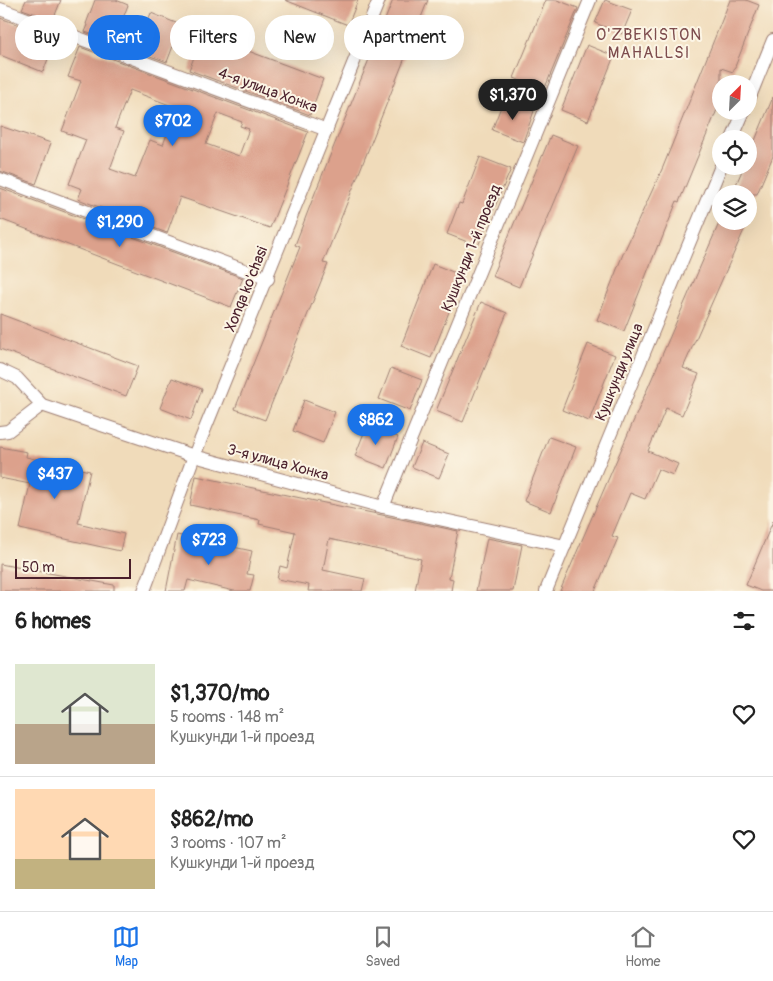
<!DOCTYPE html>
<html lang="en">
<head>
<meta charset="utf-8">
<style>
	body { margin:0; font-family:Pangolin,sans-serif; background:#f2f2f2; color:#222; height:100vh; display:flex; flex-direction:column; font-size:19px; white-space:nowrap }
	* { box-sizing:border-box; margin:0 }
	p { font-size:16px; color:#767676 }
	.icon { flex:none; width:28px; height:28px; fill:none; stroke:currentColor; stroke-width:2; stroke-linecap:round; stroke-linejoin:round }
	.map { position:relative; height:591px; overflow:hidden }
	.details { display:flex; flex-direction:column; background:#fff; flex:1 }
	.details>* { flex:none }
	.top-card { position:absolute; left:15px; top:15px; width:500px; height:45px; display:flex; gap:10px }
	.needle { width:32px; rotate:24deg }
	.controls { position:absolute; left:712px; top:75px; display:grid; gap:10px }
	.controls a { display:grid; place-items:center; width:45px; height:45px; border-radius:50%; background:#fff; box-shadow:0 5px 20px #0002; font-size:25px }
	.scale { position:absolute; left:15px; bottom:12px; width:116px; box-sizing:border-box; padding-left:5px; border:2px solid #4a1f2b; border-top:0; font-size:14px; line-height:18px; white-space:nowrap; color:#4a1f2b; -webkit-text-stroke:4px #fcf5e5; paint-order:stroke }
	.price { position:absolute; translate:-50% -42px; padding:0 11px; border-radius:18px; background:#1a73e8; color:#fff; font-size:16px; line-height:32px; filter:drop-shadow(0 1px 2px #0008) }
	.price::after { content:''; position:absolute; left:50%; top:30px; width:15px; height:11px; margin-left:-8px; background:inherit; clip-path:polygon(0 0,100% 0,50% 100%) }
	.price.current { background:#222; color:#fff }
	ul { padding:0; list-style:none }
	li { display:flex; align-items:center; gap:15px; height:125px; padding:0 15px }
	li+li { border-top:1px solid #e0e0e0 }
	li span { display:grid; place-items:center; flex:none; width:140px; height:100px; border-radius:0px; color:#555 }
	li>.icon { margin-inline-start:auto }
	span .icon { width:60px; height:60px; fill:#fffc; stroke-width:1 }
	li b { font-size:21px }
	h2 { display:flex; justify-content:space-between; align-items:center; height:60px; padding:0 15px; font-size:21px }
	.chip { padding:0 18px; border-radius:22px; background:#fff; box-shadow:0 5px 20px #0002; font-size:18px; line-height:45px }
	.chip.current { background:#1a73e8; color:#fff }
	.tab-bar { display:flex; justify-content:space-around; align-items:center; height:70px; border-top:1px solid #e0e0e0; background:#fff; font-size:14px; color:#767676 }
	.tab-bar a { display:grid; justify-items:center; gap:2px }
	.tab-bar .current { color:#1a73e8 }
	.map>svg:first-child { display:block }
	.building { fill:#dca18c; fill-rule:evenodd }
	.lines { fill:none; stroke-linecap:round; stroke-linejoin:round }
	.minor-casing { stroke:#9d7d72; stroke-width:14 }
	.minor { stroke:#fff; stroke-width:12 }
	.labels { text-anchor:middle; stroke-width:4; stroke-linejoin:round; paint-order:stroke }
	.street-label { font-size:15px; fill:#4a1f2b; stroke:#fcf5e5 }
	.neighbourhood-label { font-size:16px; letter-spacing:1px; fill:#7d4c4d; stroke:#fcf5e5 }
</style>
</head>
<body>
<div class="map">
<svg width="773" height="591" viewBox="0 0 773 591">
	<rect width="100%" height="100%" fill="#fcf5e5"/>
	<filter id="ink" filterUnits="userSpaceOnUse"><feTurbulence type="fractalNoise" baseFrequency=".02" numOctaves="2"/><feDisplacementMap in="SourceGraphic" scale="10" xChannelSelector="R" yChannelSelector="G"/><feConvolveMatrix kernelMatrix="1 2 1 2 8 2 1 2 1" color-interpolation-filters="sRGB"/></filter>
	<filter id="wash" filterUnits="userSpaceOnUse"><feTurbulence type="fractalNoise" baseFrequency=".0096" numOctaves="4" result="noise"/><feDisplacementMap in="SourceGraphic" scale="20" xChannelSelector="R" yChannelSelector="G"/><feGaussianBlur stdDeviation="1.12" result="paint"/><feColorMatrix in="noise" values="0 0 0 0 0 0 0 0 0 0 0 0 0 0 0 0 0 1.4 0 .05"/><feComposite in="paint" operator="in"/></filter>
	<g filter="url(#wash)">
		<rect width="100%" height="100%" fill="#f0dbba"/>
		<g id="blocks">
			<g class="building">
				<polygon points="26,0 61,0 53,20 22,9"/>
				<polygon points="95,0 116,0 128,5 114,42 85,32 88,25 86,24"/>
				<polygon points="285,0 358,0 348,25"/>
				<polygon points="393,0 428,0 339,223 323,263 328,264 265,420 235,409 300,247 295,245 315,193"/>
				<polygon points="546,0 557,0 578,8 544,90 514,78"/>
				<polygon points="605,0 632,10 622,34 595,23"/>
				<polygon points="730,0 746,0 759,5 733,72 721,68 721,100 679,202 677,201 659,246 658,245 624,331 597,320 623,254 663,167"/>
				<polygon points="151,13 181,25 167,62 136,51"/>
				<polygon points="0,18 56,38 43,72 0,55"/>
				<polygon points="203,34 323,79 310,115 189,70"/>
				<polygon points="587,45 614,56 588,121 561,110"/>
				<path d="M80,47l228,85 -38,96 -90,-31 -13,36 -89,-34 4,-10 -13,-5 17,-44 -24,-9 19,-50 -13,-4zM130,90l45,17 -3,7 2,1 -11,30 -13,-5 -15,38 -25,-9 14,-38 -9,-3zM218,113l24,9 -2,4 9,3 -10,27 -33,-12z"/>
				<polygon points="773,97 773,156 757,194 732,194 744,166 749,166 749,155"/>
				<polygon points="504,99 534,111 523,142 492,130"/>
				<polygon points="0,126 51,143 36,184 0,171"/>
				<polygon points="551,135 578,146 519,287 492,276"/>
				<polygon points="480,157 511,169 478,246 447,234 459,203 462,204"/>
				<polygon points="0,188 243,278 231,307 0,219"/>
				<polygon points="720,221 748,221 683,368 699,374 682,415 666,408 648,451 678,464 673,475 658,469 645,499 630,493 612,536 618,538 595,591 560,591"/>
				<polygon points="433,264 463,276 431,358 401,346"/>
				<polygon points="481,302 507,313 463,422 436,411"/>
				<polygon points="0,314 138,366 126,396 0,349"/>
				<polygon points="588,344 615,355 589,421 562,410"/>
				<polygon points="391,368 422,380 410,411 379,399"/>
				<polygon points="172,378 202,389 191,420 160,408"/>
				<polygon points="304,400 335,412 323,443 293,431"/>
				<polygon points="367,425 398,437 386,468 355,456"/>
				<polygon points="549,437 576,447 551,512 524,501"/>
				<polygon points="422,443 449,454 439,478 412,467"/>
				<polygon points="0,447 27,452 26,457 90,471 78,523 124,534 120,551 20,529 30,484 0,478"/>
				<polygon points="196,476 458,531 449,578 453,579 451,591 415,591 421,559 329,539 323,570 365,579 362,591 308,591 309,585 277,579 280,566 287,568 295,532 259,524 260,520 190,505"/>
				<polygon points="773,521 773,591 761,591 746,585"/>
				<polygon points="177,535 252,551 247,574 254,575 250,591 234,591 188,580 185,591 166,591"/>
				<polygon points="487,538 522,545 513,591 476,591"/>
				<polygon points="0,564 114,585 114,591 0,591"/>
			</g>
		</g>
	</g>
	<g filter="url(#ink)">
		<use href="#blocks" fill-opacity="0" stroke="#9d7d72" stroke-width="1"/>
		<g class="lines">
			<defs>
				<g id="minor">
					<polyline points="0,9 327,130"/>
					<polyline points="749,99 773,40"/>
					<polyline points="732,139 744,111"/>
					<polyline points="0,179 268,279"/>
					<polyline points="0,370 17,378 42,405 194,456 383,507 565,546"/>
					<polyline points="0,432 8,431 42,405"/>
					<polyline points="383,507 590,0"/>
					<polyline points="144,591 194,456 379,0"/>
					<polyline points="546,591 721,166"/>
				</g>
			</defs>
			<use href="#minor" class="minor-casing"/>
			<use href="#minor" class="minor"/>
		</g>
	</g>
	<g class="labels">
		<g class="street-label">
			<text transform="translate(268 90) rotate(20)" y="5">4-я улица Хонка</text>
			<text transform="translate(471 248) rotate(-68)" y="5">Кушкунди 1-й проезд</text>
			<text transform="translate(246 289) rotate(-68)" y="5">Xonqa ko'chasi</text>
			<text transform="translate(619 372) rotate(-68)" y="5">Кушкунди улица</text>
			<text transform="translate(278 462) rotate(15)" y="5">3-я улица Хонка</text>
		</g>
		<g class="neighbourhood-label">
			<text x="649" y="40">O'ZBEKISTON<tspan x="649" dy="18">MAHALLSI</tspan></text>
		</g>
	</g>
</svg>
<div class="controls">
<a><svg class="needle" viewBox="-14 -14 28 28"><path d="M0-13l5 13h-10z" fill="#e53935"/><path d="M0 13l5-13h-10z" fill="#767676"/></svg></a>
<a><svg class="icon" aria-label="locate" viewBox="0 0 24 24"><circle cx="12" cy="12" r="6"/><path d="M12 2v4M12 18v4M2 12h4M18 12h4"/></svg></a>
<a><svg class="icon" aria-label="layers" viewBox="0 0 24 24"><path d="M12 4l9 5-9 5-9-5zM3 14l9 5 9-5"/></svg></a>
</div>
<div class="scale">50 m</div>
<b class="price current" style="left:513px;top:121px">$1,370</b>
<b class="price" style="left:173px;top:147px">$702</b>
<b class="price" style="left:120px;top:248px">$1,290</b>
<b class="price" style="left:376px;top:446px">$862</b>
<b class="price" style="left:55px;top:500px">$437</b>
<b class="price" style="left:209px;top:566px">$723</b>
<div class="top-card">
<a class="chip">Buy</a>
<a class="chip current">Rent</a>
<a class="chip">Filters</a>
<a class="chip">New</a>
<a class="chip">Apartment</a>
</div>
</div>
<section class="details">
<h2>6 homes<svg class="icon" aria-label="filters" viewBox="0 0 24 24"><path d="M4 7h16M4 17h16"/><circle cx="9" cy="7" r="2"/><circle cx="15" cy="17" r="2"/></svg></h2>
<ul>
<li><span style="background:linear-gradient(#dfe7d0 60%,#b9a48a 0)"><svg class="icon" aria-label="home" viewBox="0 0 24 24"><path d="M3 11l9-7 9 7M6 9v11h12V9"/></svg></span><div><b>$1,370/mo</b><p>5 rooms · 148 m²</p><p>Кушкунди 1-й проезд</p></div><svg class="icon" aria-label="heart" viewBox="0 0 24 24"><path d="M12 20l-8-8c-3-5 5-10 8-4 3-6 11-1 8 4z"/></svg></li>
<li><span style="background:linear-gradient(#ffd9b3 70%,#c2b280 0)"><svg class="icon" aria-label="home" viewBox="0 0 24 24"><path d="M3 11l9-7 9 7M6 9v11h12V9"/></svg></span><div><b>$862/mo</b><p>3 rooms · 107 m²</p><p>Кушкунди 1-й проезд</p></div><svg class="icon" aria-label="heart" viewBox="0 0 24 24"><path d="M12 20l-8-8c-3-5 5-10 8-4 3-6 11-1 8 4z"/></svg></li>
</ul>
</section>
<nav class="tab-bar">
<a class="current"><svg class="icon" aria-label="map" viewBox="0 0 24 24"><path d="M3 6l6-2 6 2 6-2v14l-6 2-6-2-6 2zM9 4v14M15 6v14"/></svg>Map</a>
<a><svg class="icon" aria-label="saved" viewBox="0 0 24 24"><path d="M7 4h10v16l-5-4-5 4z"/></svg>Saved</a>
<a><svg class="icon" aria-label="home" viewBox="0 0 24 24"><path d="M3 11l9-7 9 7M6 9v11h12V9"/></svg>Home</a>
</nav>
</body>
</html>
